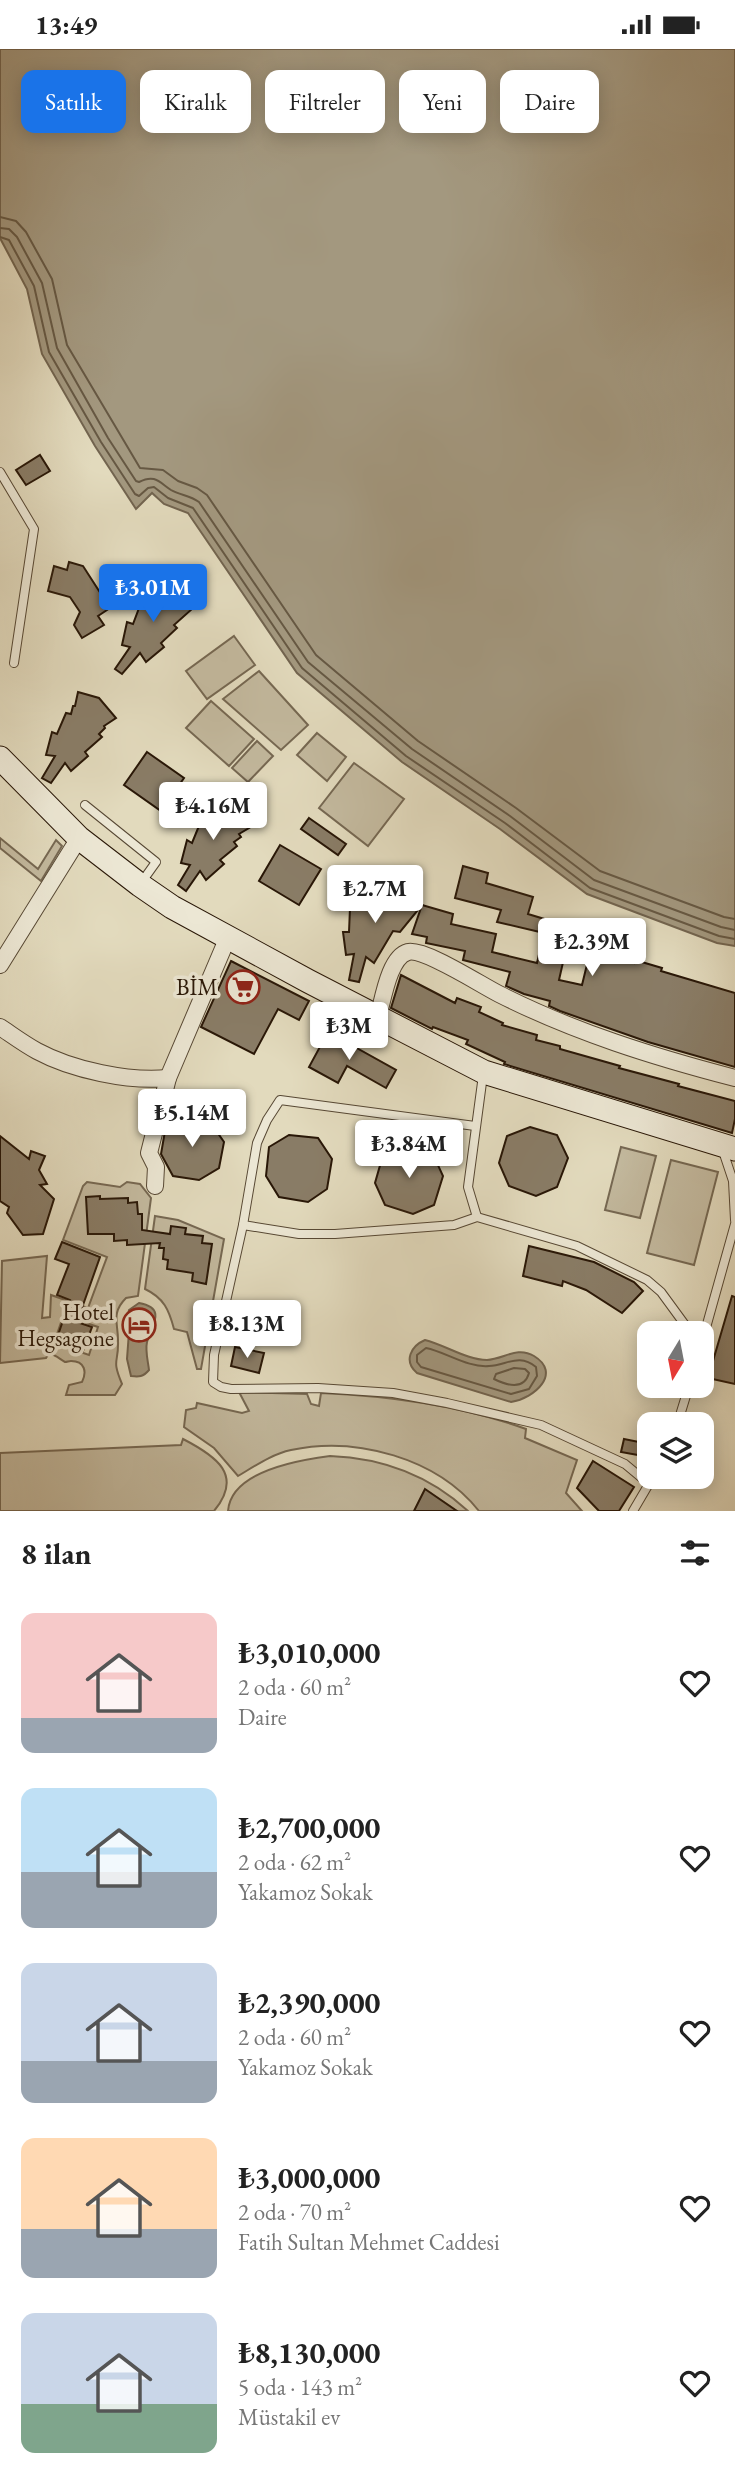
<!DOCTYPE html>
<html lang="tr">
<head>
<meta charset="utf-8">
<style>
	body { margin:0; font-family:"EB Garamond",serif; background:#f6f6f6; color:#222; height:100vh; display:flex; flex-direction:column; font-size:26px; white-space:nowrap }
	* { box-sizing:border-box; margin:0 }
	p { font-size:23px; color:#767676 }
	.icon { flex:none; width:38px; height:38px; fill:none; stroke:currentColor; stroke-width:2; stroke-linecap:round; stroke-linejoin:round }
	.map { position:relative; height:1462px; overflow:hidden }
	.details { display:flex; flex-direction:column; background:#fff; flex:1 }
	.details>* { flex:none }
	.banner { position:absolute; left:21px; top:21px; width:693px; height:63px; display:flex; gap:14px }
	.needle { width:46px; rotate:190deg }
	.tools { position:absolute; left:637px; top:1272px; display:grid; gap:14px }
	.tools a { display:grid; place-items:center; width:77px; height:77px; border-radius:14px; background:#fff; box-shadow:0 4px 18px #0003; font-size:35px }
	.price { position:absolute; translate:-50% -60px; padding:0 16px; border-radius:7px; background:#fff; color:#222; font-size:23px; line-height:46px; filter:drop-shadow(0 2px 4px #0008) }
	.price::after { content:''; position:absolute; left:50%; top:42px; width:21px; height:16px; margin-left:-10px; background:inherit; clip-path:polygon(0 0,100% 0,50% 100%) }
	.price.active { background:#1a73e8; color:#fff }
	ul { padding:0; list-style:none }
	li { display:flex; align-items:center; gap:21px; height:175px; padding:0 21px }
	li span { display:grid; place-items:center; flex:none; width:196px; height:140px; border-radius:14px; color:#555 }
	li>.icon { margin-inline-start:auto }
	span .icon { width:84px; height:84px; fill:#fffc; stroke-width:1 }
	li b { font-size:30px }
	h2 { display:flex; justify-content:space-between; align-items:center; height:84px; padding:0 21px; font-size:30px }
	.pill { padding:0 24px; border-radius:14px; background:#fff; box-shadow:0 4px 18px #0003; font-size:24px; line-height:63px }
	.pill.active { background:#1a73e8; color:#fff }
	.status { display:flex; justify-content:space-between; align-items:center; height:49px; padding:0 35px; background:#fff; direction:ltr }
	.status svg { height:19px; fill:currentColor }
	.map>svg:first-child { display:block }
	.green { fill:#c3b99e; stroke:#766852; stroke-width:2; fill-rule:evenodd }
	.water { fill:#a3987f; stroke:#72644f; stroke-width:2 }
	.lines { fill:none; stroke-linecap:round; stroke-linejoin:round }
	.shore { stroke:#665843; stroke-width:2 }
	.building { fill:#897c66; stroke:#291707; stroke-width:2 }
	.lane-casing { stroke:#574834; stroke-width:10 }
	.street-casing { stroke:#574834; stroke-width:18 }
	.secondary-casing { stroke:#291707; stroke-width:25 }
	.lane { stroke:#ece7d4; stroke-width:8 }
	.street { stroke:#ece7d4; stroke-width:16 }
	.secondary { stroke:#ece7d4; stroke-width:23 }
	.labels { text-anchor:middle; stroke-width:7; stroke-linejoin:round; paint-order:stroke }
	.poi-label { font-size:23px; fill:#291707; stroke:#ece7d4; text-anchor:end }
</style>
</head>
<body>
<div class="status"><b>13:49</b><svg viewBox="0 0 49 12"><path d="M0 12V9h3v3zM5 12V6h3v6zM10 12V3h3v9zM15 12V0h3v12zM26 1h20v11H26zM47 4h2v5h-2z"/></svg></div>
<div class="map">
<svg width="735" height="1462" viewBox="0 0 735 1462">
	<rect width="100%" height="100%" fill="#e2dabd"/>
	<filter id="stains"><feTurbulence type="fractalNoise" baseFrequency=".00286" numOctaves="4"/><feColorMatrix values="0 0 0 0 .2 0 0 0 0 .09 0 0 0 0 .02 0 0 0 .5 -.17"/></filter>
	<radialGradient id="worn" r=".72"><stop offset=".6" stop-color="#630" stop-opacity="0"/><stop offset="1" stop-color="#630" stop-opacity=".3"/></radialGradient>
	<g class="green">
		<polygon points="234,587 255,616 207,650 186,622"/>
		<polygon points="259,622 308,676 281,701 223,650"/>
		<polygon points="211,652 254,690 229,717 186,679"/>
		<polygon points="317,684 346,708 327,732 297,706"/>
		<polygon points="257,692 273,707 248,733 232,719"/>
		<polygon points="354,714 404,750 368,797 319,759"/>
		<polygon points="0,789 38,820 56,791 62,797 41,832 0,799"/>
		<polygon points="621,1098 656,1107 640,1169 605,1161"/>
		<polygon points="671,1111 718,1123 694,1216 647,1204"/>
		<path d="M87,1133l33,5 7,-5 13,2 11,14 -13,98 -12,2c-15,15 -8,25 -8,42 1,24 -7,18 4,44l-7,11h-49l3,-10 13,-3c5,-10 3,-21 -11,-21 -2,0 -4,1 -6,1 -4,-2 -9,-7 -16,-9l-3,5 -46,5 2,-102 45,-5 -5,62 8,-1 1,-22 37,13 19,-51 -44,-17 20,-54zM66,1259l19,6 -2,8 15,5 -9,28 -35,-12z"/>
		<path d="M155,1167l23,4 46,19 -23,130h-4l-10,-37 -13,-3c-5,-19 -10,-31 -29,-40z"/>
		<path d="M239,1343l68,2 4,10 8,2 2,-13c70,3 139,12 205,36l-1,9 52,22 -11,33 16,18h-103c-42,-53 -123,-75 -188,-61 -19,4 -36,16 -53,26l-24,-28 -30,-21 2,-17 10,-2 1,-5 45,10 7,-2z"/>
		<path d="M183,1390c33,17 61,36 31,72h-214v-58l181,-8z"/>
		<path d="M330,1407c52,2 99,19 138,55h-240c3,-40 71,-51 102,-55z"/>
	</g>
	<g class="water">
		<polygon points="0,0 735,0 735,897 717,894 587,845 500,780 402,713 297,624 188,464 164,455 152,444 136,460 95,397 42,305 27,240 0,189"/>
		<path d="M139,1254c28,5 13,22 8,39 -2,9 1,19 2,28 -6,7 -10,7 -18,6l-4,-17 2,-27 -2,-13 2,-9z"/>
		<path d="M425,1291c20,5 42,20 62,20 17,-1 30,-14 47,-4 28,17 1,42 -23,46l-94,-29c-14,-12 -6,-27 8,-33z"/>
	</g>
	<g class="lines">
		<g class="shore">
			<polyline points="0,168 16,172 26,183 52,230 67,296 140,419 163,421 178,432 197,439 207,446 316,606 418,692 516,759 600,822 724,868 735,870"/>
			<path d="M0,179l9,1 8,8 25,46 15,65 51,90 28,43 3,1c16,-8 20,0 32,8 9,5 20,6 28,12l109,160 104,87 98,67 84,64 127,47 14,3"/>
			<polyline points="0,188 9,191 34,237 49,303 101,393 135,445 139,447 148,439 154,438 168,449 193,459 302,619 406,707 505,774 590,839 719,887 735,890"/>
			<path d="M426,1299c20,4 42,20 63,18 18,-1 30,-13 47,1l1,9 -8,13 -18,5 -90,-27 -4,-5v-7z"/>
			<path d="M514,1319l11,1 4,4c-5,18 -23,12 -35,6l2,-5z"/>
		</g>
	</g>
	<g class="building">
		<polygon points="40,406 50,422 26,436 16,421"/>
		<polygon points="69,513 83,517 110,559 98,567 104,576 82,589 74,576 80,563 70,548 48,542 54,517 67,521"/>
		<polygon points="154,534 175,539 192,560 174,576 177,579 161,594 164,598 146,613 140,604 122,625 115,620 130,598 122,596 127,573 133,575 141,554 146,555 148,547 150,547"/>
		<polygon points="78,643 99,649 116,669 104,677 105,679 99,685 102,688 85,703 88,707 71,722 65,714 51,734 42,729 55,707 46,706 52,683 57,685 66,664 71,665 73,657 75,657"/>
		<polygon points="147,703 184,729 161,762 124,736"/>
		<polygon points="215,750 234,757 254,776 239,785 241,788 234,793 237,797 220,811 224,815 206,831 200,822 186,842 178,836 190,816 181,814 187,791 192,794 201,772 206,773 208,765 210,765"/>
		<polygon points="309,769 346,795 338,806 301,780"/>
		<polygon points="280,796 321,820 299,856 259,832"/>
		<polygon points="463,817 488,824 486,834 533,848 528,865 571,878 559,931 582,936 591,899 634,914 635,911 662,919 661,922 735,944 735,1018 648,993 560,962 549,957 550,952 524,945 506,937 510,923 463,911 465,902 426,894 427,888 412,885 422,856 453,865 451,875 496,885 492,903 537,914 544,884 497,873 501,861 455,849"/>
		<polygon points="374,834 401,846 398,849 422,856 400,883 393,882 374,914 366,908 359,933 349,931 354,905 346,906 343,883 349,883 350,859 355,860 356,841 365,847"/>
		<polygon points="231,912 309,952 299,971 278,960 254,1005 201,978"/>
		<polygon points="401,926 455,954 457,949 481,958 479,963 503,974 502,976 537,986 536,991 560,997 560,1000 620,1017 619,1019 679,1035 678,1037 735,1052 735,1070 732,1084 504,1015 505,1013 466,995 468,991 433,978 432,980 391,959"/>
		<polygon points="328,983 396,1021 386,1039 347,1017 338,1034 309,1018"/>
		<polygon points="185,1068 210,1073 224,1093 219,1119 199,1131 173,1127 161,1105 165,1082"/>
		<polygon points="530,1078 557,1086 568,1109 557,1138 536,1147 509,1137 499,1114 507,1087"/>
		<polygon points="289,1086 318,1089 332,1110 327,1140 308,1153 279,1148 266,1127 269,1098"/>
		<polygon points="0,1087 29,1110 31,1102 45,1107 39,1121 47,1135 40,1136 54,1150 43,1185 23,1186 7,1164 9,1158 0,1152"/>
		<polygon points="405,1097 432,1103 443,1127 434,1156 413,1165 385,1156 375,1134 383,1106"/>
		<polygon points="100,1147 100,1150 128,1149 128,1154 137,1153 138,1165 142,1165 142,1181 170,1185 171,1177 186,1179 185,1185 203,1187 202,1194 212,1195 206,1235 192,1232 193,1224 167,1220 168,1211 163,1210 164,1199 159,1199 160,1194 127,1196 127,1191 114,1192 114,1185 88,1185 86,1148"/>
		<polygon points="62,1193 100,1208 77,1273 92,1278 83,1302 56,1292 70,1251 57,1246 69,1215 55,1210"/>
		<polygon points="529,1197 594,1213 634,1233 643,1242 622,1264 586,1241 563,1232 562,1237 523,1227"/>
		<polygon points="732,1247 735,1248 735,1335 708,1329"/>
		<polygon points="235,1298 264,1304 259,1324 231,1317"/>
		<polygon points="624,1390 649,1395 649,1408 621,1403"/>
		<polygon points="593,1412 634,1438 619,1462 599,1462 577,1439"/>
		<polygon points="425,1440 457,1462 414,1462"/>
	</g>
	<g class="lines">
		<defs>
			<g id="lane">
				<polyline points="0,423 34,480 14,614"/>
				<polyline points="85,756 156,813 141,834"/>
				<polyline points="475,1077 280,1051 267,1071 257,1094 243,1176 214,1306 213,1333 221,1338 231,1340 318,1339 393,1344 447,1354 541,1376 625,1415 649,1435"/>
				<polyline points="722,1099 733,1132 735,1171"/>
				<polyline points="477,1168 468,1138 483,1026"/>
				<polyline points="243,1176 299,1185 335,1185 454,1176 477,1168 577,1197 647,1231 661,1243 691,1284"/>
				<polyline points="702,1293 735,1175"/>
				<polyline points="677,1376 689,1337"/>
				<polyline points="633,1462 653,1428"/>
			</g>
			<g id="street">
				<polyline points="0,916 79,789"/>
				<path d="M378,968c5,-17 11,-60 30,-65 16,-4 73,33 91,42 75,38 155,63 236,84"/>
				<path d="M0,978c12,8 24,17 37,24 35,19 92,31 131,27"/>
				<polyline points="155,1137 156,1118 149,1104 168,1029 228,888"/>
			</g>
			<polyline id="secondary" points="0,709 79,789 140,836 172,858 308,932 484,1023 735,1100"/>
		</defs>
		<use href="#lane" class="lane-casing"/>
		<use href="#street" class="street-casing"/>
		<use href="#secondary" class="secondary-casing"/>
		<use href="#lane" class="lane"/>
		<use href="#street" class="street"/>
		<use href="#secondary" class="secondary"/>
	</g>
	<defs>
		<symbol id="supermarket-ring" viewBox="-11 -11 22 22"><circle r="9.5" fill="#ece7d4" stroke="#8f2418" stroke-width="1.5"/><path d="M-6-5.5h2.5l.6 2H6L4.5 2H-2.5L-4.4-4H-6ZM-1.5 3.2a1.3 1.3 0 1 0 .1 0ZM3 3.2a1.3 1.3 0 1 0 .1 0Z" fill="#8f2418"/></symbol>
		<symbol id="hotel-ring" viewBox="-11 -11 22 22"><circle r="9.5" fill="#ece7d4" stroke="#8f2418" stroke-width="1.5"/><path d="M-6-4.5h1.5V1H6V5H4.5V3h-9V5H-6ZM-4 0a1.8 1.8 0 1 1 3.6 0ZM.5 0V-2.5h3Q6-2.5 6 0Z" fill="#8f2418"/></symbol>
	</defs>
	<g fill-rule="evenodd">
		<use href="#supermarket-ring" x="224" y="919" width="38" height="38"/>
		<use href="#hotel-ring" x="120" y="1257" width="38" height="38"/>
	</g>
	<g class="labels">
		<g class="poi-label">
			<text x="218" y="946">BİM</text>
			<text x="114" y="1271">Hotel<tspan x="114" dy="26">Hegsagone</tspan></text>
		</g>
	</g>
	<rect width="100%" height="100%" filter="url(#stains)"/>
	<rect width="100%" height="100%" fill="url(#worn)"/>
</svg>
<div class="tools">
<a><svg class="needle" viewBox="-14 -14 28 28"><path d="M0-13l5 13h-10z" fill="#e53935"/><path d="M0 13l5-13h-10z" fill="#767676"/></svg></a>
<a><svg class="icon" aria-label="layers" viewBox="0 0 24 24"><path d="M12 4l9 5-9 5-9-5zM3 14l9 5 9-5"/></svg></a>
</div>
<b class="price active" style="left:153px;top:575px">₺3.01M</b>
<b class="price" style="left:213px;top:793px">₺4.16M</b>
<b class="price" style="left:375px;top:876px">₺2.7M</b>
<b class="price" style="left:592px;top:929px">₺2.39M</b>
<b class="price" style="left:349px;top:1013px">₺3M</b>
<b class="price" style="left:192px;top:1100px">₺5.14M</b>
<b class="price" style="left:409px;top:1131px">₺3.84M</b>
<b class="price" style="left:247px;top:1311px">₺8.13M</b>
<div class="banner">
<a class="pill active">Satılık</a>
<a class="pill">Kiralık</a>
<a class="pill">Filtreler</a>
<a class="pill">Yeni</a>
<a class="pill">Daire</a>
</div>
</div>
<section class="details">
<h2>8 ilan<svg class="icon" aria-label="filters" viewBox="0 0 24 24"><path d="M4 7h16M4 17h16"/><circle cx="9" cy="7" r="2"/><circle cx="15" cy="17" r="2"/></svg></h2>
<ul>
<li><span style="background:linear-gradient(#f6c9c9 75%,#9aa5b1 0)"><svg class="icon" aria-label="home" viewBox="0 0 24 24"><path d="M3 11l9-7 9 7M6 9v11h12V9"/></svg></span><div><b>₺3,010,000</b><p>2 oda · 60 m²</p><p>Daire</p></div><svg class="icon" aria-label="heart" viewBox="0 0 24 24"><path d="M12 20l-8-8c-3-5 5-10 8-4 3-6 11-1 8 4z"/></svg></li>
<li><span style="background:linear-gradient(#bfe0f5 60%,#9aa5b1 0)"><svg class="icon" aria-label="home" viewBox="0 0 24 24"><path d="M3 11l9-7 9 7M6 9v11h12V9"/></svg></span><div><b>₺2,700,000</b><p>2 oda · 62 m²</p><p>Yakamoz Sokak</p></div><svg class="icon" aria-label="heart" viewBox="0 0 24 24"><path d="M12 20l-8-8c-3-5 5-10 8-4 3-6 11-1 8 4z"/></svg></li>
<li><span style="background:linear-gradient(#c9d6e8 70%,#9aa5b1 0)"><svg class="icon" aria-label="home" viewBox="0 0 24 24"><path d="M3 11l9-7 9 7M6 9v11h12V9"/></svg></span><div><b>₺2,390,000</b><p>2 oda · 60 m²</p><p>Yakamoz Sokak</p></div><svg class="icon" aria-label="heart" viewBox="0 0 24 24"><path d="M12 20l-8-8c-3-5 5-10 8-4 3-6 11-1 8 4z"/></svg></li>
<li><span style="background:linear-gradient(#ffd9b3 65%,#9aa5b1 0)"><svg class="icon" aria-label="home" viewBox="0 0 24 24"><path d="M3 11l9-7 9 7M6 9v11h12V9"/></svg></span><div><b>₺3,000,000</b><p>2 oda · 70 m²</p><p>Fatih Sultan Mehmet Caddesi</p></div><svg class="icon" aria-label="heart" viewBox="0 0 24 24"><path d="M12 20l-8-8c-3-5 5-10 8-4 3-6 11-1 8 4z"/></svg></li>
<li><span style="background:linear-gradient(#c9d6e8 65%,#7fa58c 0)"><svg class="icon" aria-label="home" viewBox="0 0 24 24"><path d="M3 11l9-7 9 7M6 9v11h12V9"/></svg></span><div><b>₺8,130,000</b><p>5 oda · 143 m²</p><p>Müstakil ev</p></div><svg class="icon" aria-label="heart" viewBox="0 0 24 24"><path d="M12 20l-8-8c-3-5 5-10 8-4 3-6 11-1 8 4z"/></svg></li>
</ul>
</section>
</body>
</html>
